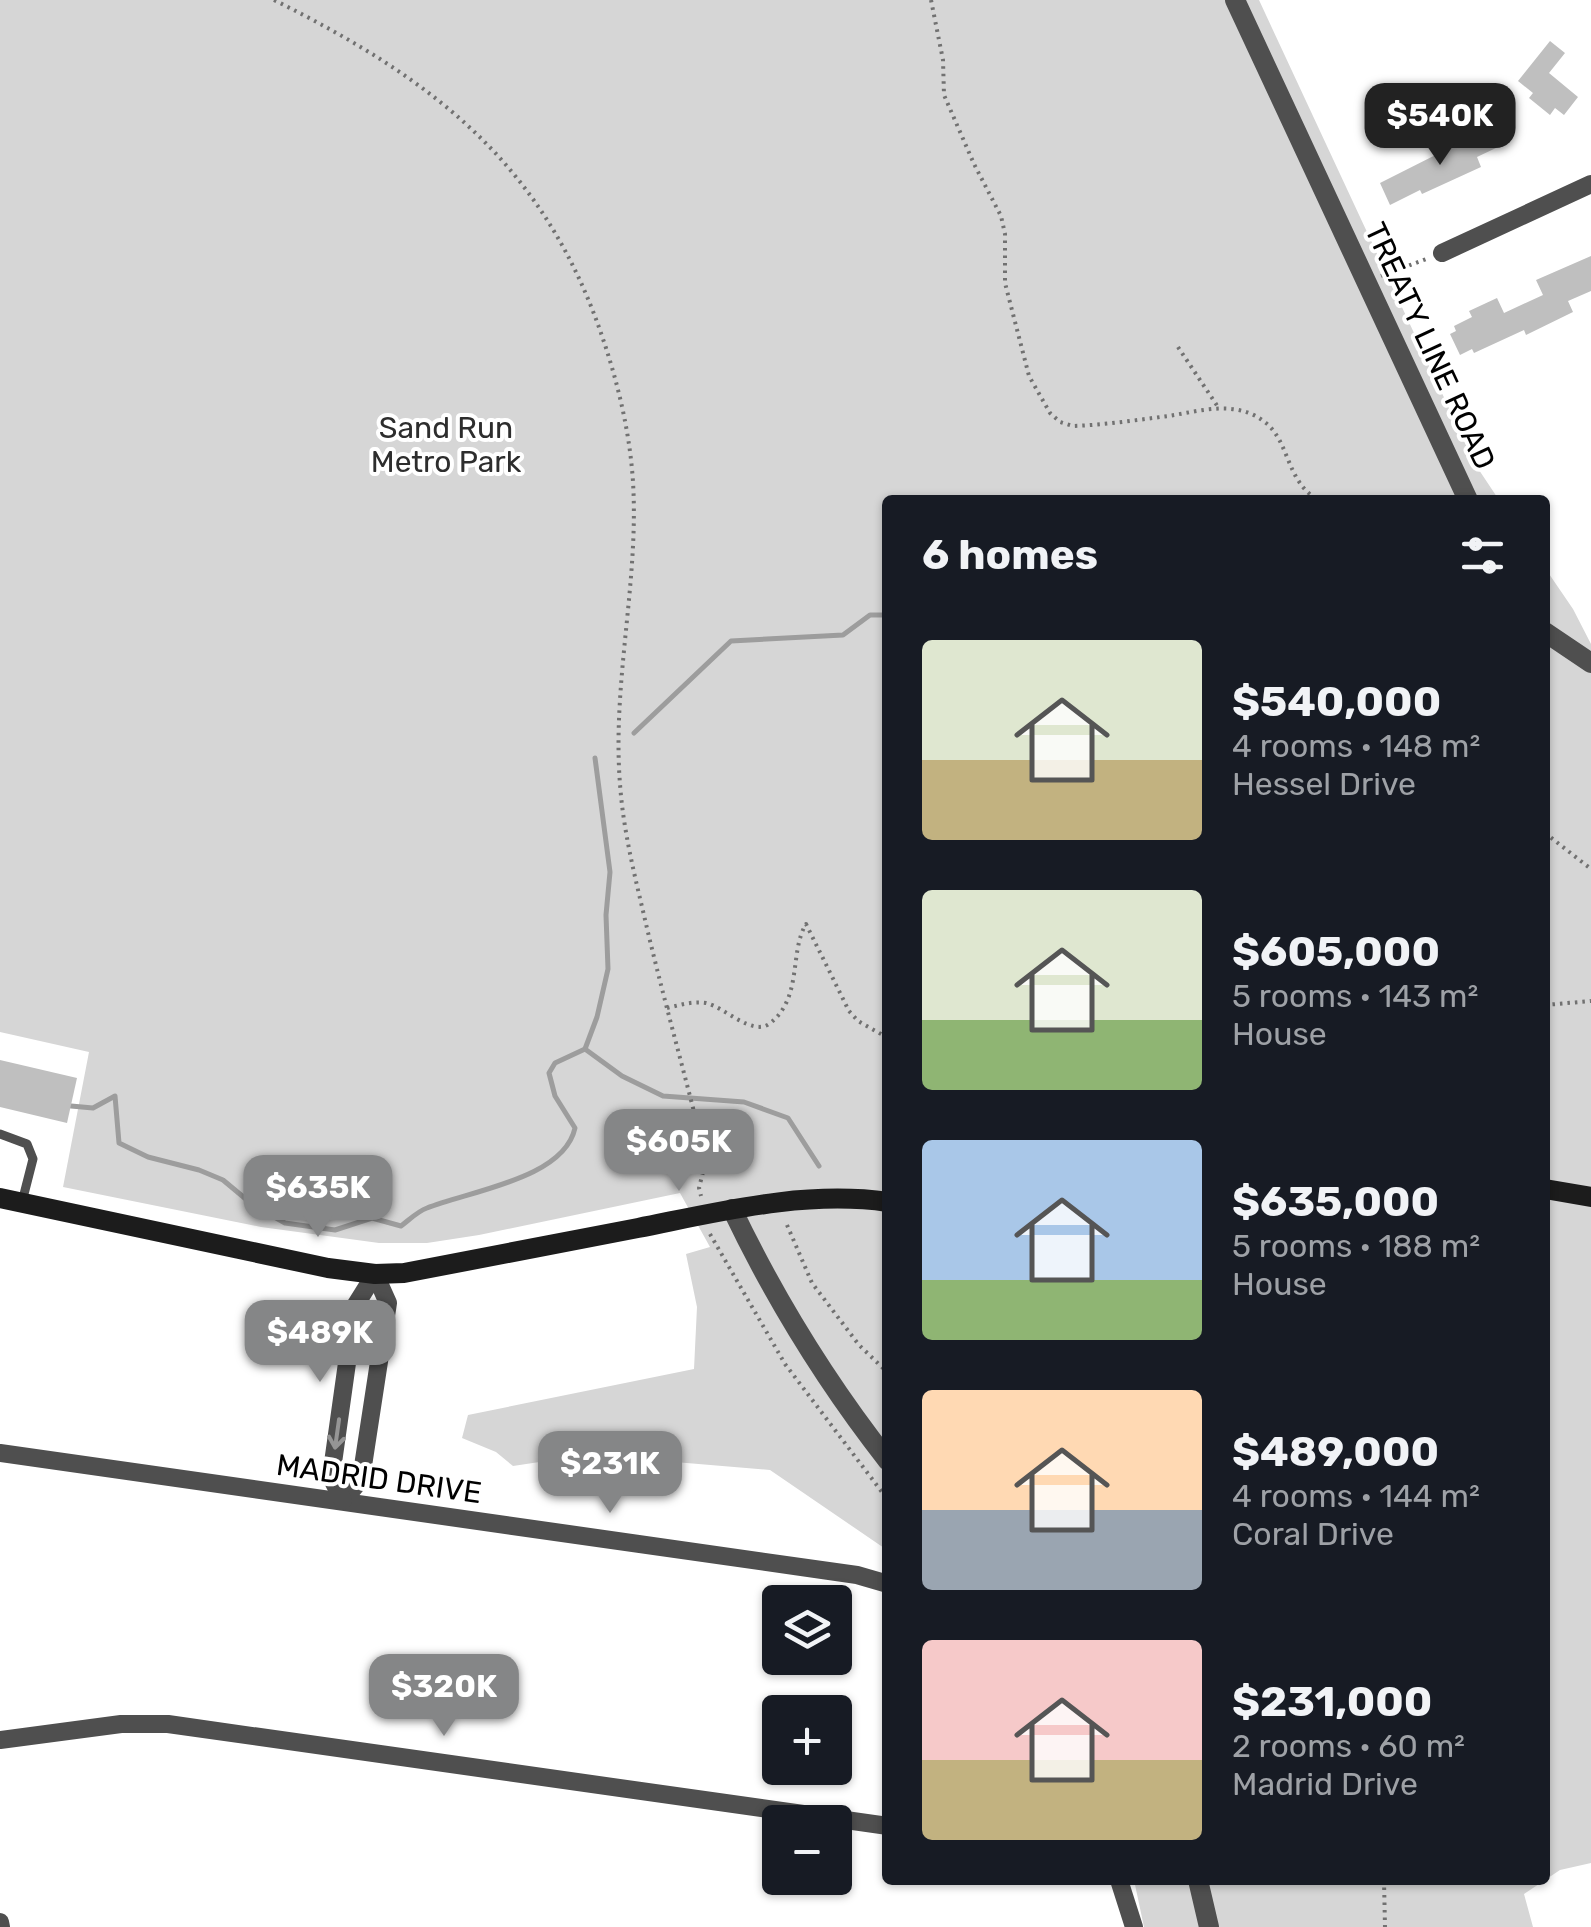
<!DOCTYPE html>
<html lang="en">
<head>
<meta charset="utf-8">
<style>
	body { margin:0; font-family:Rubik,sans-serif; background:#242831; color:#f1f3f6; height:100vh; display:flex; flex-direction:column; font-size:38px; white-space:nowrap }
	* { box-sizing:border-box; margin:0 }
	p { font-size:32px; color:#9ea1a6 }
	.icon { flex:none; width:55px; height:55px; fill:none; stroke:currentColor; stroke-width:2; stroke-linecap:round; stroke-linejoin:round }
	.map { position:relative; flex:1; overflow:hidden }
	.details { position:absolute; left:882px; top:495px; width:668px; height:1390px; display:flex; flex-direction:column; background:#171b24; border-radius:10px; box-shadow:0 2px 8px #0004 }
	.details>* { flex:none }
	.fabs { position:absolute; left:762px; top:1585px; display:grid; gap:20px }
	.fabs a { display:grid; place-items:center; width:90px; height:90px; border-radius:10px; background:#171b24; box-shadow:0 2px 8px #0004; font-size:50px }
	.price { position:absolute; translate:-50% -85px; padding:0 22px; border-radius:20px; background:#858687; color:#fff; font-size:32px; line-height:65px; filter:drop-shadow(0 2px 5px #0008) }
	.price::after { content:''; position:absolute; left:50%; top:60px; width:30px; height:22px; margin-left:-15px; background:inherit; clip-path:polygon(0 0,100% 0,50% 100%) }
	.price.active { background:#222; color:#fff }
	ul { padding:0; list-style:none }
	li { display:flex; align-items:center; gap:30px; height:250px; padding:0 40px }
	li span { display:grid; place-items:center; flex:none; width:280px; height:200px; border-radius:10px; color:#555 }
	li>.icon { margin-inline-start:auto }
	span .icon { width:120px; height:120px; fill:#fffc; stroke-width:1 }
	li b { font-size:42px }
	h2 { display:flex; justify-content:space-between; align-items:center; height:120px; padding:0 40px; font-size:42px }
	.map>svg:first-child { display:block }
	.green { fill:#d6d6d6 }
	.lines { fill:none; stroke-linecap:round; stroke-linejoin:round }
	.stream { stroke:#9d9d9d; stroke-width:5 }
	.building { fill:#bfbfbf }
	.path { stroke:#717171; stroke-width:4; stroke-dasharray:2.5 5; stroke-linecap:butt }
	.service { stroke:#4f4f4f; stroke-width:9 }
	.minor { stroke:#4f4f4f; stroke-width:18 }
	.tertiary { stroke:#4f4f4f; stroke-width:20 }
	.secondary { stroke:#1c1c1c; stroke-width:20 }
	.oneway { stroke:#959595 }
	.labels { text-anchor:middle; stroke-width:8; stroke-linejoin:round; paint-order:stroke }
	.street-label { font-size:30px; fill:#000; stroke:#fff }
	.park-label { font-size:30px; fill:#2d2d2d; stroke:#fff }
</style>
</head>
<body>
<div class="map">
<svg width="1591" height="1927" viewBox="0 0 1591 1927">
	<rect width="100%" height="100%" fill="#fff"/>
	<g class="green">
		<polygon points="0,0 1259,0 1475,464 1499,500 888,500 887,1550 770,1470 639,1459 546,1461 513,1466 496,1452 462,1438 468,1415 694,1369 697,1307 686,1254 710,1247 680,1193 479,1235 427,1243 379,1243 261,1227 63,1187 89,1052 0,1032"/>
		<polygon points="1545,568 1573,609 1591,644 1591,1863 1560,1870 1524,1894 1533,1927 1144,1927 1134,1880 1545,1880"/>
	</g>
	<g class="lines">
		<g class="stream">
			<polyline points="634,733 731,641 843,635 870,615 888,615"/>
			<polyline points="585,1049 622,1076 663,1096 744,1102 788,1118 819,1166"/>
			<path d="M71,1106l22,2 22,-12 4,47 29,14 51,13 24,10 30,25 32,18 50,7 37,-12 29,8c8,-6 17,-15 26,-18 42,-17 137,-29 148,-80l-20,-32 -6,-23 6,-10 30,-14 12,-32 11,-48 -2,-54 4,-43 -15,-114"/>
		</g>
	</g>
	<g class="building">
		<polygon points="1550,41 1565,53 1549,73 1578,97 1564,115 1555,108 1550,115 1529,98 1533,93 1518,81"/>
		<polygon points="1489,128 1498,147 1477,157 1481,167 1422,194 1420,190 1390,205 1380,183"/>
		<polygon points="1591,256 1591,291 1568,301 1573,312 1526,335 1524,330 1474,353 1472,349 1460,355 1450,334 1456,331 1454,326 1472,317 1469,311 1497,298 1504,313 1543,295 1536,280"/>
		<polygon points="0,1060 77,1078 67,1123 0,1107"/>
	</g>
	<g class="lines">
		<g class="path">
			<path d="M274,0c161,80 272,166 330,342 15,45 26,93 29,140 6,100 -21,201 -13,302 3,43 13,85 23,127 19,83 43,166 63,249l-7,28 2,8"/>
			<path d="M931,0l12,60 1,35 30,69 27,52 4,18v49l24,93 21,37 10,9 13,4c31,-1 64,-6 95,-10 33,-5 69,-17 98,7 24,20 20,58 52,77"/>
			<polyline points="1381,276 1429,258"/>
			<polyline points="1178,347 1218,407"/>
			<polyline points="1545,833 1591,869"/>
			<polyline points="1545,1005 1591,1001"/>
			<path d="M667,1008c13,-3 25,-7 39,-5 18,4 46,33 63,21 34,-25 20,-72 37,-100l43,87 9,10 30,17"/>
			<polyline points="787,1225 812,1283 859,1345 888,1373"/>
			<polyline points="710,1234 785,1364 888,1500"/>
			<polyline points="1384,1880 1385,1927"/>
		</g>
		<polyline class="service" points="0,1134 27,1144 33,1159 22,1202"/>
		<g class="minor">
			<polyline points="1442,253 1591,184"/>
			<polyline points="0,1453 857,1575 888,1584"/>
			<polyline points="343,1501 361,1479 388,1303 375,1274"/>
			<polyline points="343,1501 331,1477 355,1306 375,1274"/>
			<polyline points="0,1740 121,1724 168,1724 888,1826"/>
			<polyline points="1119,1880 1134,1927"/>
			<polyline points="0,1922 1,1927"/>
		</g>
		<g class="tertiary">
			<polyline points="1235,0 1468,500"/>
			<polyline points="1545,632 1591,663"/>
			<path d="M732,1209c43,90 94,173 156,252"/>
			<polyline points="1198,1880 1209,1927"/>
		</g>
		<g class="secondary">
			<polyline points="1545,1189 1591,1197"/>
			<path d="M0,1198l328,70 47,6 29,-1c78,-15 156,-30 234,-45 81,-16 166,-38 250,-26"/>
		</g>
	</g>
	<defs><path id="oneway-shaft" d="M-6 0H5M1.5-3L5.5 0L1.5 3" fill="none" stroke-width="1.6" stroke-linecap="round" stroke-linejoin="round" transform="scale(2.5)"/></defs>
	<use class="oneway" href="#oneway-shaft" transform="translate(337 1434) rotate(98)"/>
	<g class="labels">
		<g class="street-label">
			<text transform="translate(1430 346) rotate(65)" y="10">TREATY LINE ROAD</text>
			<text transform="translate(379 1479) rotate(8)" y="10">MADRID DRIVE</text>
		</g>
		<g class="park-label">
			<text x="446" y="438">Sand Run<tspan x="446" dy="34">Metro Park</tspan></text>
		</g>
	</g>
</svg>
<div class="fabs">
<a><svg class="icon" aria-label="layers" viewBox="0 0 24 24"><path d="M12 4l9 5-9 5-9-5zM3 14l9 5 9-5"/></svg></a>
<a>+</a>
<a>−</a>
</div>
<b class="price active" style="left:1440px;top:168px">$540K</b>
<b class="price" style="left:679px;top:1194px">$605K</b>
<b class="price" style="left:318px;top:1240px">$635K</b>
<b class="price" style="left:320px;top:1385px">$489K</b>
<b class="price" style="left:610px;top:1516px">$231K</b>
<b class="price" style="left:444px;top:1739px">$320K</b>
<section class="details">
<h2>6 homes<svg class="icon" aria-label="filters" viewBox="0 0 24 24"><path d="M4 7h16M4 17h16"/><circle cx="9" cy="7" r="2"/><circle cx="15" cy="17" r="2"/></svg></h2>
<ul>
<li><span style="background:linear-gradient(#dfe7d0 60%,#c2b280 0)"><svg class="icon" aria-label="home" viewBox="0 0 24 24"><path d="M3 11l9-7 9 7M6 9v11h12V9"/></svg></span><div><b>$540,000</b><p>4 rooms · 148 m²</p><p>Hessel Drive</p></div></li>
<li><span style="background:linear-gradient(#dfe7d0 65%,#8fb573 0)"><svg class="icon" aria-label="home" viewBox="0 0 24 24"><path d="M3 11l9-7 9 7M6 9v11h12V9"/></svg></span><div><b>$605,000</b><p>5 rooms · 143 m²</p><p>House</p></div></li>
<li><span style="background:linear-gradient(#a9c7e8 70%,#8fb573 0)"><svg class="icon" aria-label="home" viewBox="0 0 24 24"><path d="M3 11l9-7 9 7M6 9v11h12V9"/></svg></span><div><b>$635,000</b><p>5 rooms · 188 m²</p><p>House</p></div></li>
<li><span style="background:linear-gradient(#ffd9b3 60%,#9aa5b1 0)"><svg class="icon" aria-label="home" viewBox="0 0 24 24"><path d="M3 11l9-7 9 7M6 9v11h12V9"/></svg></span><div><b>$489,000</b><p>4 rooms · 144 m²</p><p>Coral Drive</p></div></li>
<li><span style="background:linear-gradient(#f6c9c9 60%,#c2b280 0)"><svg class="icon" aria-label="home" viewBox="0 0 24 24"><path d="M3 11l9-7 9 7M6 9v11h12V9"/></svg></span><div><b>$231,000</b><p>2 rooms · 60 m²</p><p>Madrid Drive</p></div></li>
</ul>
</section>
</div>
</body>
</html>
